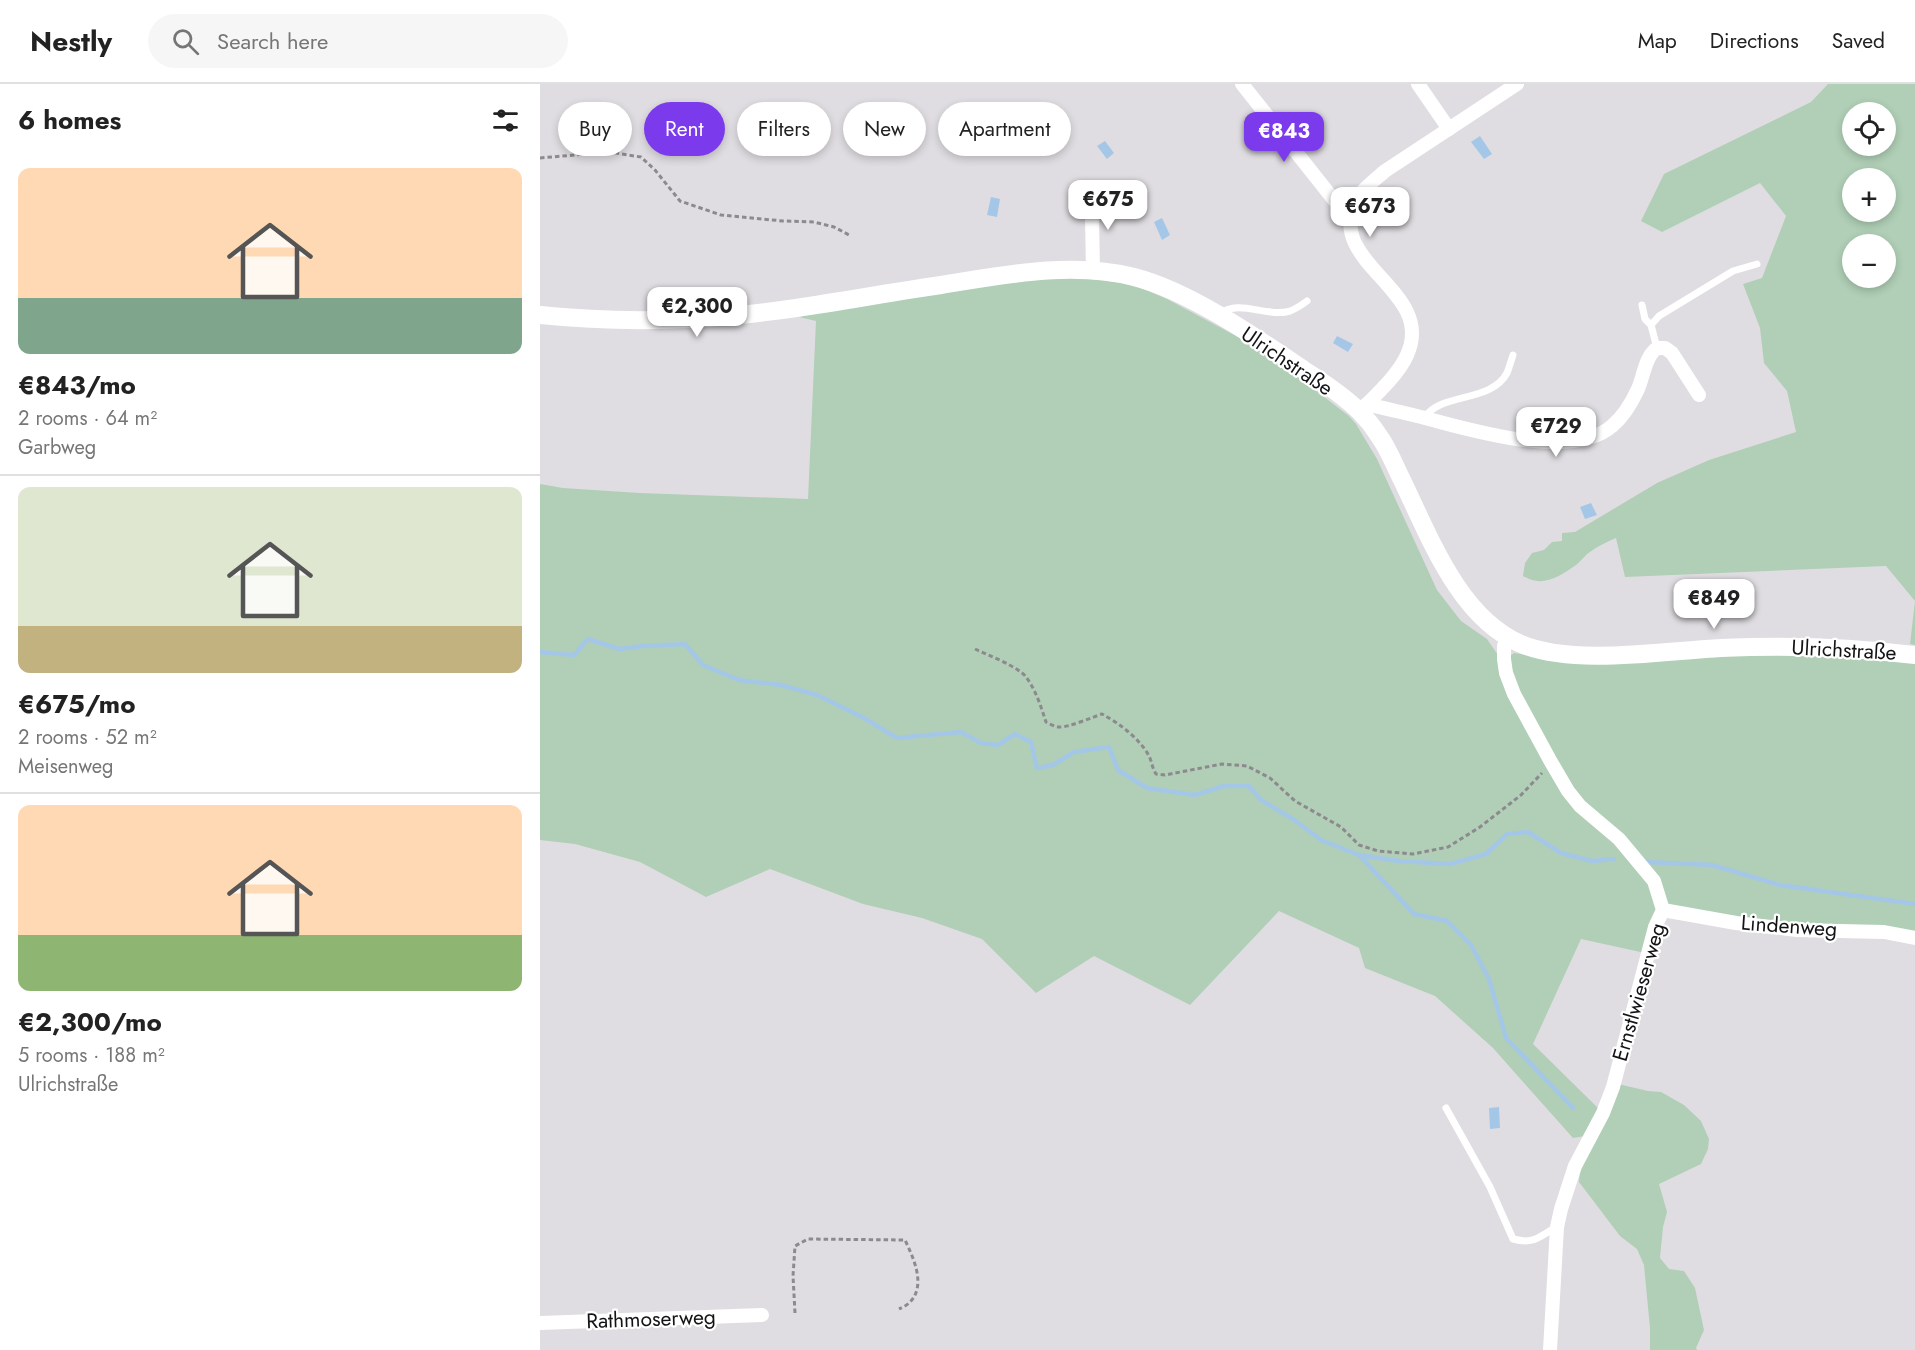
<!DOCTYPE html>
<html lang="en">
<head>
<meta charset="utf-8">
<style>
	body { margin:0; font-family:Jost,sans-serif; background:#f6f6f6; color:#222; height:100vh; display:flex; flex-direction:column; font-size:22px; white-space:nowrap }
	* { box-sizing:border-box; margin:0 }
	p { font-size:20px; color:#767676 }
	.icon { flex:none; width:33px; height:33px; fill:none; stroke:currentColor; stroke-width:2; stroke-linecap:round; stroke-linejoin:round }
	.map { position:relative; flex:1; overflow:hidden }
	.panel { display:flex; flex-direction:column; background:#fff; width:540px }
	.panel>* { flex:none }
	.hud { position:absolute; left:18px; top:18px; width:570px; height:54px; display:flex; gap:12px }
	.buttons { position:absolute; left:1302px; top:18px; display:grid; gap:12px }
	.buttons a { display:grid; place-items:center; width:54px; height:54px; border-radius:50%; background:#fff; box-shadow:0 3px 9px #0003; font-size:30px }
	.price { position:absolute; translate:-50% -51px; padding:0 14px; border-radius:12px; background:#fff; color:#222; font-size:20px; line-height:39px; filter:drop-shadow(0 2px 3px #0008) }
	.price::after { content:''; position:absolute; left:50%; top:36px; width:18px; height:14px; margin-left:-9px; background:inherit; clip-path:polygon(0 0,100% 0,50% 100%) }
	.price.on { background:#7c3aed; color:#fff }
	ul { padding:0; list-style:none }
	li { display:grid; align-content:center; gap:12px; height:318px; padding:0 18px }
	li+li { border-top:2px solid #e0e0e0 }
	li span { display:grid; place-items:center; height:186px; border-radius:12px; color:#555 }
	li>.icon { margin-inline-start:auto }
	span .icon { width:108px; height:108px; fill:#fffc; stroke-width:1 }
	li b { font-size:26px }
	h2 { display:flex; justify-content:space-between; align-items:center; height:72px; padding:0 18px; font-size:26px }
	.chip { padding:0 21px; border-radius:27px; background:#fff; box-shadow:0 3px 9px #0003; font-size:21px; line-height:54px }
	.chip.on { background:#7c3aed; color:#fff }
	header { display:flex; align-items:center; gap:36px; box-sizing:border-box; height:84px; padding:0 30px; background:#fff; border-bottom:2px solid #e0e0e0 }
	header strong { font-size:28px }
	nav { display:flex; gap:33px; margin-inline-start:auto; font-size:21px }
	.search { width:420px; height:54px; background:#f6f6f6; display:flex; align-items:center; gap:15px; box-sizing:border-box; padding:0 21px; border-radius:33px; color:#767676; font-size:22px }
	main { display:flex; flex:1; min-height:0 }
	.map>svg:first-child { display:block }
	.green { fill:#b0cfb6; fill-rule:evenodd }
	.water { fill:#a4c7e7 }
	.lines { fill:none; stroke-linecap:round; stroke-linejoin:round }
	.stream { stroke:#a4c7e7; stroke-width:4.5 }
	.path { stroke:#8c8a8e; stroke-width:3; stroke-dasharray:4.5 3; stroke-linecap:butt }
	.lane { stroke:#fff; stroke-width:7 }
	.street { stroke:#fff; stroke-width:14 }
	.secondary { stroke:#fff; stroke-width:18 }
	.labels { text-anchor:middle; stroke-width:4.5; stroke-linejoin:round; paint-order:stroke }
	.street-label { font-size:21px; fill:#131214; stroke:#fff }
</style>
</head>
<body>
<header>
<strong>Nestly</strong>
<div class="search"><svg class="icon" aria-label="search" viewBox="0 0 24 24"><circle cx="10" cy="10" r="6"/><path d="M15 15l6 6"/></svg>Search here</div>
<nav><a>Map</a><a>Directions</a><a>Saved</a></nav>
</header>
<main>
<section class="panel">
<h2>6 homes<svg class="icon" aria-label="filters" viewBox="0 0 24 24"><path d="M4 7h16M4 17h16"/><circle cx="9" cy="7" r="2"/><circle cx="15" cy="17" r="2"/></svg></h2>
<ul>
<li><span style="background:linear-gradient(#ffd9b3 70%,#7fa58c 0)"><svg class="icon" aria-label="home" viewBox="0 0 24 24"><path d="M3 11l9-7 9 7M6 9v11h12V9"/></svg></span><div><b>€843/mo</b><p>2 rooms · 64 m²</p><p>Garbweg</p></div></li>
<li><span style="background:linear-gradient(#dfe7d0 75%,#c2b280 0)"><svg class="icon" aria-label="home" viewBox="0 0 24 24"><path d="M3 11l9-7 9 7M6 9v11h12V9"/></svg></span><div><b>€675/mo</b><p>2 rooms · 52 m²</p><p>Meisenweg</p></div></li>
<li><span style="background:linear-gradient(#ffd9b3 70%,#8fb573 0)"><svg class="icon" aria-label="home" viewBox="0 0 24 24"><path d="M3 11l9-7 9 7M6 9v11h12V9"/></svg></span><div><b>€2,300/mo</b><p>5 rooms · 188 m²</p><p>Ulrichstraße</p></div></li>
</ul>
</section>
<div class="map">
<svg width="1375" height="1266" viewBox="0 0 1375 1266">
	<rect width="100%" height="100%" fill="#e0dde2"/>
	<g class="green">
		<path d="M1288,0h87v561l-5,-1 5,-43 -29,-35 -261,11 -9,-39c-9,4 -18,8 -26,14 -5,3 -9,9 -14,13 -17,12 -34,23 -53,11l2,-13 7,-10 12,-3 8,-8 10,-1v-8l13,-1 82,-49 52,-23 87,-28 -9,-41 -23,-28 -4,-35 -17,-44 19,-6 24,-62 -26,-33 -98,49 -21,-11 23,-47 147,-72zM1312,28h34v34h-34zM1312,94h34v34h-34zM1312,160h34v34h-34z"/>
		<polygon points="535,193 592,200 627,215 700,254 745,283 809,332 816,340 837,375 897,506 921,537 947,555 958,571 970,572 974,569 1028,576 1259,569 1375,578 1375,849 1199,835 1127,821 1105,869 1041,855 993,960 1060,1026 1045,1052 1033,1054 953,964 895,912 825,884 819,864 739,827 650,921 554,872 496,909 442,855 382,834 323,820 230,785 166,813 100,778 35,760 0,756 0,400 23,404 99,409 268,415 276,237 259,233 324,219 478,195"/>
		<polygon points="1078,1000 1108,1007 1121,1008 1144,1021 1161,1037 1169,1055 1168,1065 1161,1080 1119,1100 1127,1128 1123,1143 1120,1174 1129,1185 1144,1187 1155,1204 1164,1246 1156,1264 1157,1266 1110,1266 1110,1244 1104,1181 1097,1165 1080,1152 1039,1098 1040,1087"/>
	</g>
	<g class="water">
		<polygon points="766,37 779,54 771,59 759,41"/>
		<polygon points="940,52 952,70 944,75 931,58"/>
		<polygon points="565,57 574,69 567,75 557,62"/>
		<polygon points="451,113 460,115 457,133 447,131"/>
		<polygon points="622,134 630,151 622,156 614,138"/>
		<polygon points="797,252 813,260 808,268 793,259"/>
		<polygon points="1051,419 1057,431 1045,435 1040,423"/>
		<polygon points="959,1023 960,1044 950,1045 949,1024"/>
	</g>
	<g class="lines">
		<g class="stream">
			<polyline points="0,568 34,571 48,555 79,565 102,562 145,560 163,581 199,596 241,601 277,611 324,634 357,654 421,648 441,659 458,661 475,650 491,658 497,684 513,681 534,668 569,663 578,686 607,704 655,711 684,702 709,702 721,716 753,735 781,756 819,771 874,830 907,837 931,861 949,895 966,954 1033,1024"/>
			<polyline points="819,771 859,777 910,780 946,770 967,750 988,748 1021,769 1052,777 1074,775"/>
			<polyline points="1107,778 1172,781 1240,801 1375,820"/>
		</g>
		<g class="path">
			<polyline points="0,74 69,68 101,73 115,86 140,117 181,131 243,137 274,138 294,143 311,152"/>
			<path d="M435,565c13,6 44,18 51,28 10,13 15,30 20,45 4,2 9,5 13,5 8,1 34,-10 43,-13 17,9 38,25 47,42 3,6 3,12 7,18l9,1 57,-11 25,2 23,12 25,23 46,26 18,18 19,6 35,3 35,-7 32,-20 41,-32 21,-22"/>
			<path d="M255,1229l-2,-37 2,-30 13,-7 97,1c8,17 21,44 6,61 -3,4 -8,6 -12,8"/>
		</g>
		<g class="lane">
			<polyline points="1102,221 1105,235 1111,241"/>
			<path d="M679,230c20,-15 44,2 67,-2 8,-1 14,-6 21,-11"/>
			<polyline points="1117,264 1111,241 1119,232 1193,187 1217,180"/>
			<path d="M885,333c17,-25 66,-14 82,-44 2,-5 4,-12 6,-18"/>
			<path d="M906,1024l44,79 23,52c22,6 26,-3 44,-12"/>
		</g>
		<g class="street">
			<polyline points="702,0 794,116 811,128"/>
			<polyline points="878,0 909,45"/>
			<polyline points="553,187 552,133 559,119 576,103"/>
			<path d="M827,320c19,5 39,9 58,14 46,12 147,43 187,8 11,-9 20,-24 26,-37 6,-14 7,-32 19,-41h8l7,5 27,42"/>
			<path d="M820,327c15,-15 39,-37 47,-56 30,-65 -83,-91 -51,-154 6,-12 19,-21 29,-30l132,-87"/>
			<polyline points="967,554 964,562 964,575 966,589 974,610 1011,678 1028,707 1040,722 1079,755 1114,797 1123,826 1115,843 1073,1003 1063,1029 1035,1082 1021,1125 1017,1143 1010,1266"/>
			<polyline points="1123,826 1196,839 1257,846 1344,848 1375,854"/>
			<polyline points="0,1239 222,1231"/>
		</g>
		<path class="secondary" d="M0,231c88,9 168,6 256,-7 48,-7 97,-16 145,-23 63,-10 131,-24 193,-8 55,14 123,61 170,93 19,12 40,26 56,42 7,7 14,16 19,24 9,12 15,28 22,42 28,57 57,139 120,166 52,22 143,7 200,4 65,-3 130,-1 194,7"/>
	</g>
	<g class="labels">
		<g class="street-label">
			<text transform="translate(747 277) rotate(34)" y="7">Ulrichstraße</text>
			<text transform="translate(1304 566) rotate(3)" y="7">Ulrichstraße</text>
			<text transform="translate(1249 842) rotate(4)" y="7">Lindenweg</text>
			<text transform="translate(1099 908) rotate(-74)" y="7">Ernstlwieserweg</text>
			<text transform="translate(111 1235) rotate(-2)" y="7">Rathmoserweg</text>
		</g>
	</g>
</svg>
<div class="buttons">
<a><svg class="icon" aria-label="locate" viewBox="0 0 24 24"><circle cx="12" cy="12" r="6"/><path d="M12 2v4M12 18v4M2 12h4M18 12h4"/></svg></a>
<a>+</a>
<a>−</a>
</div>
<b class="price on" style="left:744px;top:79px">€843</b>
<b class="price" style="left:568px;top:147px">€675</b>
<b class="price" style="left:830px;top:154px">€673</b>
<b class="price" style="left:157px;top:254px">€2,300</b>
<b class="price" style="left:1016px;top:374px">€729</b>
<b class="price" style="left:1174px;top:546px">€849</b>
<div class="hud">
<a class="chip">Buy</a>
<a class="chip on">Rent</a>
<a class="chip">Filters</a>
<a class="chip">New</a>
<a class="chip">Apartment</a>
</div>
</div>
</main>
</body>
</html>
